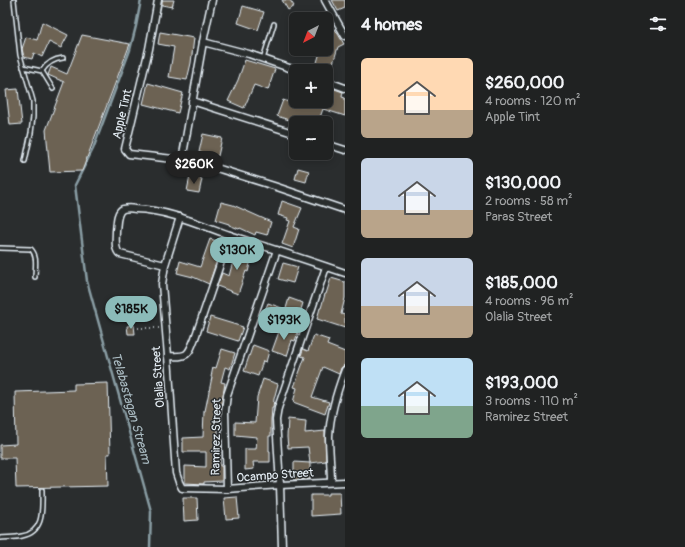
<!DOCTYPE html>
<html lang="en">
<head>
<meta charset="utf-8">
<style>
	body { margin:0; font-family:Pangolin,sans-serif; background:#2d2f2f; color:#f1f3f6; height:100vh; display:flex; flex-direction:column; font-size:15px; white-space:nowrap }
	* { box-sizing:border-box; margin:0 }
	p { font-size:13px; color:#a2a4a5 }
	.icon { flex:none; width:22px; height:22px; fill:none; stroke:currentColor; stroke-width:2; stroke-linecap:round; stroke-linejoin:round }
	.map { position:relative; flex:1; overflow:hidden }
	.details { display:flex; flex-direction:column; background:#202222; width:340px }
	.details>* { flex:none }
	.needle { width:26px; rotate:222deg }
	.tools { position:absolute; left:289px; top:12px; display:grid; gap:8px }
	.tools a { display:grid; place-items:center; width:44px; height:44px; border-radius:6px; background:#202222; box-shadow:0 2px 10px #0003,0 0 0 1px #3d3f40; font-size:20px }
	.price { position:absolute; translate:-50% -34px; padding:0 9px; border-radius:14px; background:#8bbbb9; color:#111; font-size:13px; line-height:26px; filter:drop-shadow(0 1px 2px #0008) }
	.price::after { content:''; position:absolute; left:50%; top:24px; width:12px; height:9px; margin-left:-6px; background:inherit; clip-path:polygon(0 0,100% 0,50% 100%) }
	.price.selected { background:#222; color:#fff }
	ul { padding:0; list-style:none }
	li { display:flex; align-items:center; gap:12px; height:100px; padding:0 16px }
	li span { display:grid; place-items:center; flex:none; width:112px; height:80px; border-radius:6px; color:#555 }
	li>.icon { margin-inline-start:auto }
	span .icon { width:48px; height:48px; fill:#fffc; stroke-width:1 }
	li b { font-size:17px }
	h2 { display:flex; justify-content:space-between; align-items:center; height:48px; padding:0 16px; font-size:17px }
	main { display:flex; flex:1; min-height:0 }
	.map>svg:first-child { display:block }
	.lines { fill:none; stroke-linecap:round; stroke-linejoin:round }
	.stream { stroke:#8a9ea5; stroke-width:2.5 }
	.building { fill:#6c6253; stroke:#e8f1f8 }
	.service-casing { stroke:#e8f1f8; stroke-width:6 }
	.minor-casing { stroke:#e8f1f8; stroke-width:9 }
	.path { stroke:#e8f1f8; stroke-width:1.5; stroke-dasharray:1 3; stroke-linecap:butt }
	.service { stroke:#2a2d2e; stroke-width:3 }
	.minor { stroke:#2a2d2e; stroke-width:6 }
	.labels { text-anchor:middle; stroke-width:3; stroke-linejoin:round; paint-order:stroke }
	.street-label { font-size:12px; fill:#e8f1f8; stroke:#2a2d2e }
	.water-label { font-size:13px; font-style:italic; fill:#a9bac1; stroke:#2a2d2e }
</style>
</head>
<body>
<main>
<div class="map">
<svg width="345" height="547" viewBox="0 0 345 547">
	<rect width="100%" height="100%" fill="#2a2d2e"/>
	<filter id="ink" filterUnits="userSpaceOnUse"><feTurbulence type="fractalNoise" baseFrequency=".025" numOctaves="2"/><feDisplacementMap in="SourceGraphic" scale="8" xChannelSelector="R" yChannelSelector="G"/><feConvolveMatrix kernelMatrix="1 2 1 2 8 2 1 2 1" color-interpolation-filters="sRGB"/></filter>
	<g filter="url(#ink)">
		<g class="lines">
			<polyline class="stream" points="141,0 136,26 130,50 93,149 75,185 87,281 151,511 150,547"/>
		</g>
		<g class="building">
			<polygon points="162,0 174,0 172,7 162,5"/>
			<polygon points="282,0 290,0 294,6 288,10"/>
			<polygon points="332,0 345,0 345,8 338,11"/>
			<polygon points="243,6 264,12 258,30 238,23"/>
			<polygon points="326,18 332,30 335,29 344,44 338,47 330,73 326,72 326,71 322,71 315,69 321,49 331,49 326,40"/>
			<polygon points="42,22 68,35 61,48 49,42 42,57 34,53 32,59 24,57 22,49 26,37 37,40"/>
			<polygon points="160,32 194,38 191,63 187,80 169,77 174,47 158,44"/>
			<polygon points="82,35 130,44 82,171 50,172 46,130 64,82 48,75 51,67 67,74"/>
			<polygon points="245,60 275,69 268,90 254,85 244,108 228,101 238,80"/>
			<polygon points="148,83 183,93 178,113 143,104"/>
			<polygon points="326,86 343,92 342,97 345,98 345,116 323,109 318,123 300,123 290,118 289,120 277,116 283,100 292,103 292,101 326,101"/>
			<polygon points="18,89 22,124 10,125 6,90"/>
			<polygon points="203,134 222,138 218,156 199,152"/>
			<polygon points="298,168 309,171 306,182 295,179"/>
			<polygon points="190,176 202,179 199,193 187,191"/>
			<polygon points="282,201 302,208 294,227 299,229 293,248 282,244 290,221 287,220 288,218 278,215"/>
			<polygon points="221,202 233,205 271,222 267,235 256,232 255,235 240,228 239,229 229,225 229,224 216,220"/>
			<polygon points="210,239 223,243 209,284 193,277 177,273 180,261 200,267"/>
			<polygon points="237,247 253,251 248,272 246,271 238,294 217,286 222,273 229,276"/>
			<polygon points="283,263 298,267 293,283 278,279"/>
			<polygon points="331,278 345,282 345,298 341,314 345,315 345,328 317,319 320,308 321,308 325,294 326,294"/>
			<polygon points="289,298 303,303 299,316 285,312"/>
			<polygon points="268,303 282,308 276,323 262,318"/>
			<polygon points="210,317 243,327 238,341 206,331"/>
			<polygon points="134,325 135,334 128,334 127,326"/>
			<polygon points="281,326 298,332 295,341 292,340 287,356 272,351"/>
			<polygon points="314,335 329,340 327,345 345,352 345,364 341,368 339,374 323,367 312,397 329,402 325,414 293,402 297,388 294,387 305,357 301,356 303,349 308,351"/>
			<polygon points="253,345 269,351 266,362 263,361 258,376 244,371"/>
			<polygon points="222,349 235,353 230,369 225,367 221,382 225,383 221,409 218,409 218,437 220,437 221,448 220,449 220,466 222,466 222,481 204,482 204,484 185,483 185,466 206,467 206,452 183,452 183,438 203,437 204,411 205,411 212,377 211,377 213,367 216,368"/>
			<polygon points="263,379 278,384 274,399 273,408 272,408 271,421 271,436 269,436 269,451 270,451 270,462 253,462 254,469 245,470 245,449 256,449 257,437 235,435 235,422 255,423 257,397"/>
			<polygon points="108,383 110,454 107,454 108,486 16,488 15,458 0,458 0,445 16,444 15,392 74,390 74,384"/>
			<polygon points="288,419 306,421 305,433 325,431 326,461 310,463 308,447 288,448 287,437"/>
			<polygon points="294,462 310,463 310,479 294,480"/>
			<polygon points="328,493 340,493 341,514 311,516 311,495 328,495"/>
			<polygon points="237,497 239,518 226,519 224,498"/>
			<polygon points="183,498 197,498 198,520 184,521"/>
		</g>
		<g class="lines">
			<defs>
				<g id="service">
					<polyline points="14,0 20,55 33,101 33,117 31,133 25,161"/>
					<polyline points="263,59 274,24"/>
					<polyline points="23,67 42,71 53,89"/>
					<path d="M42,71c5,-8 12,-12 21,-13"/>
					<path d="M0,248l31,1c7,7 4,19 4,28"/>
					<path d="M0,538c7,-1 15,0 22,-2 23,-4 20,-28 20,-46"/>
				</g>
				<g id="minor">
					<polyline points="158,0 149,49 125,149 129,154 182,160 207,165 274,186 345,210"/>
					<polyline points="325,0 345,36"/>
					<polyline points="203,42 249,54 298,71"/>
					<polyline points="326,81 345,88"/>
					<polyline points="192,101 296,134"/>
					<polyline points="326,144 345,150"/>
					<polyline points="182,160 203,42 212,0"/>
					<polyline points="180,217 165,265 162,284 168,356 176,473 179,482 182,488 227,489 280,485 345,482"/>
					<path d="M165,265l-45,-11c-6,-4 -4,-16 -4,-23 1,-6 0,-19 7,-22 4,-1 8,-1 12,0 34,1 66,16 97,27 38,12 75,24 113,37"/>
					<path d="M168,356c20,1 20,0 27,-18l35,-103"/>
					<path d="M331,482c0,-15 -2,-31 -2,-46 1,-23 8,-45 16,-66"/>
					<polyline points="227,489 225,411 227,395 277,250"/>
					<polyline points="282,547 280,485 276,420 278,408 326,267"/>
				</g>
			</defs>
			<use href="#service" class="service-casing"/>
			<use href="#minor" class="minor-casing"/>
			<polyline class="path" points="138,328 160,328"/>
			<use href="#service" class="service"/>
			<use href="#minor" class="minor"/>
		</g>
	</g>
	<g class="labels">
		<g class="street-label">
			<text transform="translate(122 114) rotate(-77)" y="4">Apple Tint</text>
			<text transform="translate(158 377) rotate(-94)" y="4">Olalia Street</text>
			<text transform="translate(216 437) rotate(-89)" y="4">Ramirez Street</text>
			<text transform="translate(275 475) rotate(-4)" y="4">Ocampo Street</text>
		</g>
		<g class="water-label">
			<text transform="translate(132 408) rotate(74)" y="5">Telabastagan Stream</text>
		</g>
	</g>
</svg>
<div class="tools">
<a><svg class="needle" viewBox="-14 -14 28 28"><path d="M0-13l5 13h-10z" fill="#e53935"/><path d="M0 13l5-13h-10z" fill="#a2a4a5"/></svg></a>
<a>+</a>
<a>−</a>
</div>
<b class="price selected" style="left:194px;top:185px">$260K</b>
<b class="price" style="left:237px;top:271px">$130K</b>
<b class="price" style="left:131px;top:330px">$185K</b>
<b class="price" style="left:284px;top:341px">$193K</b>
</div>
<section class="details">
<h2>4 homes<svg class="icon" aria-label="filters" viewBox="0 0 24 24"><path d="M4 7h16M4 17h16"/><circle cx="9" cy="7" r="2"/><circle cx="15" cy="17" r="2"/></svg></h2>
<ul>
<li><span style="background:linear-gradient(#ffd9b3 65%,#b9a48a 0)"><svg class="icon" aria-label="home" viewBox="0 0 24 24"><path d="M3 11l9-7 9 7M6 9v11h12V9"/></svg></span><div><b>$260,000</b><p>4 rooms · 120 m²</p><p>Apple Tint</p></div></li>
<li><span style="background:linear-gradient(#c9d6e8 65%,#b9a48a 0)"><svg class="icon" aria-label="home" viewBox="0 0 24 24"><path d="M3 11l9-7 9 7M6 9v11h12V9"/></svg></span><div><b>$130,000</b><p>2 rooms · 58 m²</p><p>Paras Street</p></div></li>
<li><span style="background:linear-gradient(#c9d6e8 60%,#b9a48a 0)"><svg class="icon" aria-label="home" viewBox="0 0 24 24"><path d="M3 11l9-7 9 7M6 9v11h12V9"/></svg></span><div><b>$185,000</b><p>4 rooms · 96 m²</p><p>Olalia Street</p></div></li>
<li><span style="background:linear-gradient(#bfe0f5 60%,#7fa58c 0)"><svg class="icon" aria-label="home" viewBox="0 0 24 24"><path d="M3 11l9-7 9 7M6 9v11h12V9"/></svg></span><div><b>$193,000</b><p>3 rooms · 110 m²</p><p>Ramirez Street</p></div></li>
</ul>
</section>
</main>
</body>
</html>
